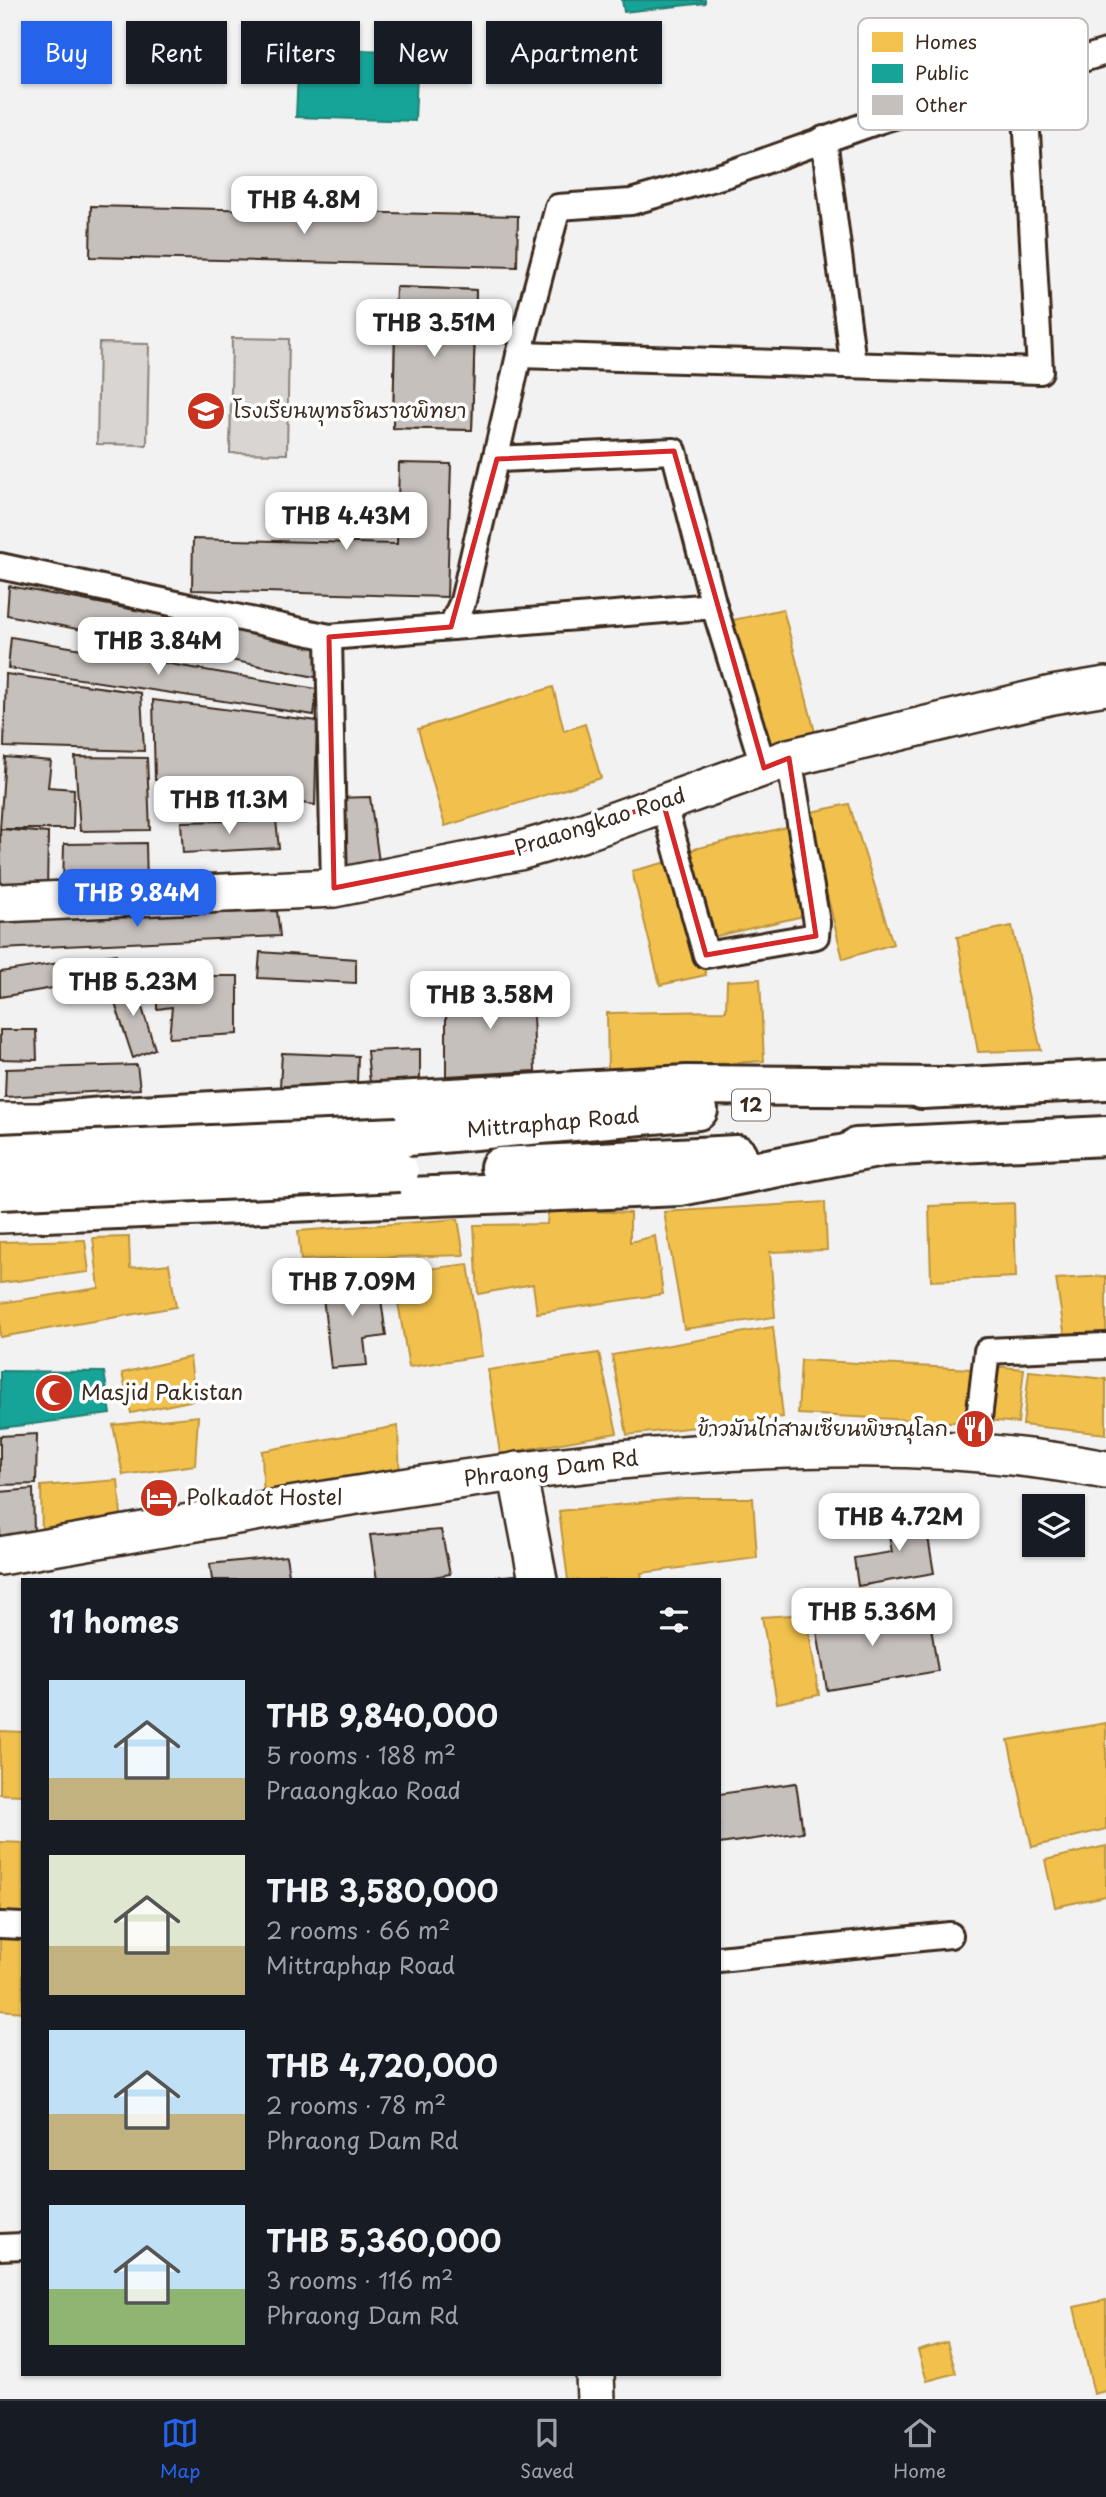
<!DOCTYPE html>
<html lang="en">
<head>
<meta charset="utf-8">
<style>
	body { margin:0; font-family:"Playpen Sans","Playpen Sans Thai",sans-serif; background:#20242c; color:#f1f3f6; height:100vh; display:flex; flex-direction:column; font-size:26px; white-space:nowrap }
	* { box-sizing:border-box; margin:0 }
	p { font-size:23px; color:#9ea1a6 }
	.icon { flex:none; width:38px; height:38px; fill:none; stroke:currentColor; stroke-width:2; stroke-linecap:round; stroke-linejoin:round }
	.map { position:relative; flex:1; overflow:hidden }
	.side { position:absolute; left:21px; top:1578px; width:700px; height:798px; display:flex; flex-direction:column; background:#171b24; border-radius:0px; box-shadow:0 2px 5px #0004 }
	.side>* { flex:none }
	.guide { position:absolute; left:21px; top:21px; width:700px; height:63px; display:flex; gap:14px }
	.tools { position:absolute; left:1022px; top:1494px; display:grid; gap:14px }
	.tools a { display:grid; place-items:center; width:63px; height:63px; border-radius:0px; background:#171b24; box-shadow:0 2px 5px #0004; font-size:35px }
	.price { position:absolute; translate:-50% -60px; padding:0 16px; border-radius:14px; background:#fff; color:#222; font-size:23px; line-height:46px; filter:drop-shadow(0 2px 4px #0008) }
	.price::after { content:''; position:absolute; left:50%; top:42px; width:21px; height:16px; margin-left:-10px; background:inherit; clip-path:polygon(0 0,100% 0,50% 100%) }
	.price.current { background:#2563eb; color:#fff }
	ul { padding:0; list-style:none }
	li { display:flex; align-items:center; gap:21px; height:175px; padding:0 28px }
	li span { display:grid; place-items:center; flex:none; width:196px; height:140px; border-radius:0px; color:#555 }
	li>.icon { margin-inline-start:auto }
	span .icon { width:84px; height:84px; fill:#fffc; stroke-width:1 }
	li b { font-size:30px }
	h2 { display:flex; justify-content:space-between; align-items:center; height:84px; padding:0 28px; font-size:30px }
	.tag { padding:0 24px; border-radius:0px; background:#171b24; box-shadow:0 2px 5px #0004; font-size:24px; line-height:63px }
	.tag.current { background:#2563eb; color:#fff }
	.tabs { display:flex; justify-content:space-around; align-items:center; height:98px; border-top:2px solid #363941; background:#171b24; font-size:19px; color:#9ea1a6 }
	.tabs a { display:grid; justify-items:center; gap:4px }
	.tabs .current { color:#2563eb }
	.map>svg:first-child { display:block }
	.green { fill:#d8d5d2; stroke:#8a8078; stroke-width:2 }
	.homes { fill:#f2c14e; stroke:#bb9440; stroke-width:2 }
	.public { fill:#17a398; stroke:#227f73; stroke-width:2 }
	.building { fill:#c6c0bd; stroke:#3b2a1e; stroke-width:2 }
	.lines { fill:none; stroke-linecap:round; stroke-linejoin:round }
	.street-casing { stroke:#3b2a1e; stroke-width:30 }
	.secondary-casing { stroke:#3b2a1e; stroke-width:42 }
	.primary-casing { stroke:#3b2a1e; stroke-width:44 }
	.street { stroke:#fff; stroke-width:24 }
	.secondary { stroke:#fff; stroke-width:37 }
	.primary { stroke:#fff; stroke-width:38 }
	.primary-bridge-casing { stroke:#3b2a1e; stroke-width:44; stroke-linecap:butt }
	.primary-bridge { stroke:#fff; stroke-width:38 }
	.marked { fill:none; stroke:#d62828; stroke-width:5; stroke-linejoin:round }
	.labels { text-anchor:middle; stroke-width:7; stroke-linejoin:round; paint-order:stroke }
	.shield { fill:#fff; stroke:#766a62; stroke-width:2 }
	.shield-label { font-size:19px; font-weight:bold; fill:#3b2a1e }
	.poi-label { font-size:21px; fill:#3b2a1e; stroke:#fff; text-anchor:start }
	.street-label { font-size:21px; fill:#3b2a1e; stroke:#fff }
	.key { fill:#fff; stroke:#c4bfbc; stroke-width:2 }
	.key-label { font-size:19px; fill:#3b2a1e }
</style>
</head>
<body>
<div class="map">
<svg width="1106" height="2399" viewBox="0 0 1106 2399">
	<rect width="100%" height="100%" fill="#f3f2f2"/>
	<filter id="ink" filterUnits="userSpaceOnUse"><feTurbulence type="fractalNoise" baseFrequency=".0143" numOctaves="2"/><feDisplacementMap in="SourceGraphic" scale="14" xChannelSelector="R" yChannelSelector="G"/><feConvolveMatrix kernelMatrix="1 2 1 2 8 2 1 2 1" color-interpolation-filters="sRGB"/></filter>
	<g filter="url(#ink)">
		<g class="green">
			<polygon points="232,338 289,339 287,454 230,453"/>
			<polygon points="99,343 149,344 147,445 97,444"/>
		</g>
		<g class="homes">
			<polygon points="783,609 816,736 764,749 729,621"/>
			<polygon points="553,687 564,731 585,724 601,778 445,826 418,729"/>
			<polygon points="849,804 893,944 843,959 807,813"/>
			<polygon points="791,826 812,914 708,938 690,850"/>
			<polygon points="675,860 706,975 660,985 632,871"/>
			<polygon points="1012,926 1041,1050 978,1052 957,937"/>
			<polygon points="760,979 764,1061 608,1070 607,1013 726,1011 727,981"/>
			<polygon points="825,1202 827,1250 770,1252 775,1317 684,1329 664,1212"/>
			<polygon points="1014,1203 1016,1277 931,1281 929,1206"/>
			<polygon points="548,1209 630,1213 630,1242 655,1236 663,1294 537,1313 533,1284 478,1294 474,1225 547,1224"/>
			<polygon points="458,1219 464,1255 301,1260 298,1231"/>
			<polygon points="129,1237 130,1268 169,1264 176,1307 0,1337 0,1303 99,1288 93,1238"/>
			<polygon points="85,1240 89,1272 0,1283 0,1242"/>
			<polygon points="468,1264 482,1356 409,1367 393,1273"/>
			<polygon points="1106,1276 1106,1336 1066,1344 1056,1279"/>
			<polygon points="773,1327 783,1417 627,1435 612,1355"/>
			<polygon points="599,1353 617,1433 500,1454 488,1370"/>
			<polygon points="190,1357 195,1400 131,1413 122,1373"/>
			<polygon points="801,1360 972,1369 970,1423 798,1414"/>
			<polygon points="993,1366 1024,1369 1018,1423 987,1420"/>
			<polygon points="1029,1371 1106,1379 1106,1434 1023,1425"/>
			<polygon points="198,1416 195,1465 123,1475 113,1425"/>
			<polygon points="398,1426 400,1479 264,1505 262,1451"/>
			<polygon points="118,1480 122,1527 42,1539 41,1486"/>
			<polygon points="684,1498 753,1498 757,1558 641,1573 642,1580 568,1580 559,1511"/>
			<polygon points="806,1614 819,1695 777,1703 762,1617"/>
			<polygon points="1106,1723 1106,1829 1032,1847 1008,1740"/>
			<polygon points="0,1731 23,1732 23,1795 0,1794"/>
			<polygon points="0,1842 23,1843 23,1923 0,1922"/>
			<polygon points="1106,1846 1106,1896 1055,1907 1045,1860"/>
			<polygon points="0,1932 23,1932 23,2012 0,2010"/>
			<polygon points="1106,2300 1106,2391 1094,2394 1074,2307"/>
			<polygon points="947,2342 956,2373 927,2381 918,2351"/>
		</g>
		<g class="public">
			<polygon points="622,0 705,0 705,3 624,12"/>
			<polygon points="299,48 418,52 415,121 296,117"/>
			<polygon points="0,1371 104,1372 111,1414 0,1428"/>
		</g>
		<g class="building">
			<polygon points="91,206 518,216 517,267 90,257"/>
			<polygon points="396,287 476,290 472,430 393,428"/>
			<polygon points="396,287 476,290 472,430 393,428"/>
			<polygon points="399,463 451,464 447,597 192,590 193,539 397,544"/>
			<polygon points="9,586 320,645 320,678 7,615"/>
			<polygon points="11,637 317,689 314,715 8,668"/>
			<polygon points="6,674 141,693 144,751 4,747"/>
			<polygon points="153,700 317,721 315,805 155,780"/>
			<polygon points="5,757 51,761 48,787 74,789 73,829 0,829"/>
			<polygon points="75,757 147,758 150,830 80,831"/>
			<polygon points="370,797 379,862 335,870 333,798"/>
			<polygon points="276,820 279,848 183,853 181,822"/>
			<polygon points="0,829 48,833 47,893 1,895"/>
			<polygon points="146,843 147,886 63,888 64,844"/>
			<polygon points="277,911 280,936 0,949 0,921"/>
			<polygon points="260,952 356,959 356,983 258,978"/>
			<polygon points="116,954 123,976 0,997 0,972"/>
			<polygon points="157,976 238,976 238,1034 169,1038 172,1007 157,1009"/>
			<polygon points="133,979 155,1049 133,1058 110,988"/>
			<polygon points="532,985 535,1071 446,1076 446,993"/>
			<polygon points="0,1030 36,1030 37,1060 0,1059"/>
			<polygon points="420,1049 420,1082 370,1083 367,1051"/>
			<polygon points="282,1053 358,1056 357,1082 280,1087"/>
			<polygon points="137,1065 140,1089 5,1097 6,1069"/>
			<polygon points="378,1277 386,1336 364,1339 367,1365 331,1368 321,1279"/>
			<polygon points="37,1434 36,1484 0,1485 0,1436"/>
			<polygon points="33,1489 34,1535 0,1544 0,1492"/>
			<polygon points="924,1513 934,1573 858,1586 854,1558 892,1552 886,1519"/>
			<polygon points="441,1530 450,1574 417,1580 377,1580 370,1535"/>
			<polygon points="286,1556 290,1580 212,1580 210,1564"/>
			<polygon points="525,1574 527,1580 463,1580"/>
			<polygon points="853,1601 857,1628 929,1615 938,1671 827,1690 813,1608"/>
			<polygon points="796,1783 803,1832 719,1844 719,1794"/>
		</g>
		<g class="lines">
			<defs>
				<g id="street">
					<polyline points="824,139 853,363"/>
					<polyline points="519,355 1040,371 1024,77"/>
					<polyline points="497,459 674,451 714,606 764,768"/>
					<polyline points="0,566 329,637 714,606"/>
					<polyline points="451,627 463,601 519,355 558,207 631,202 728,174 878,121 1106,52"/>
					<polyline points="329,637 334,888"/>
					<polyline points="663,802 706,955 816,936 817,923 789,758"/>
					<polyline points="975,1452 987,1351 1106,1346"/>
					<polyline points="0,1925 23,1926"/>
					<polyline points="719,1959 950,1935"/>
					<polyline points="0,2247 23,2246"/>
				</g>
				<g id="secondary">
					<polyline points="0,903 334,888 519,851 581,833 789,758 1052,695 1106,686"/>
					<polyline points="0,1122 45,1122"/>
					<polyline points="0,1214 45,1212"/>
					<polyline points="517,1471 538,1580"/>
					<path d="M0,1556c206,-35 412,-75 620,-96 163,-15 325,-21 486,10"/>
					<polyline points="595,2375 596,2399"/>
				</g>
				<g id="primary">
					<polyline points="922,1089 1106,1080"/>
					<polyline points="397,1137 698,1110"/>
					<polyline points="882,1147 680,1186 45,1212 13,1191 12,1147 45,1122 103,1117 687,1085 947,1087"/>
					<polyline points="856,1148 1106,1136"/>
					<polyline points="500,1167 737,1155"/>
				</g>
			</defs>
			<use href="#street" class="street-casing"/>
			<use href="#secondary" class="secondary-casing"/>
			<use href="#primary" class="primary-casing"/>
			<use href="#street" class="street"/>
			<use href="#secondary" class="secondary"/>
			<use href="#primary" class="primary"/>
			<defs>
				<g id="primary-bridge">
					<polyline points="0,1154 397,1137"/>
					<polyline points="0,1190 399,1172"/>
				</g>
			</defs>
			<use href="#primary-bridge" class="primary-bridge-casing"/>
			<use href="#primary-bridge" class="primary-bridge"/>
		</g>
	</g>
	<path class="marked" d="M674,451l90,317 25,-10 27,178 -110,19 -43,-153 -144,49 -185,37 -5,-251 122,-10 46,-168z"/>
	<defs>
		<symbol id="school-disc" viewBox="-11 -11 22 22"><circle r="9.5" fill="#c8321e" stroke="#fff"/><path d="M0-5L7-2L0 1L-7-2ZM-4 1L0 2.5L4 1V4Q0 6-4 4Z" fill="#fff"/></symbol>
		<symbol id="mosque-disc" viewBox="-11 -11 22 22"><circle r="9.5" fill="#c8321e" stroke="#fff"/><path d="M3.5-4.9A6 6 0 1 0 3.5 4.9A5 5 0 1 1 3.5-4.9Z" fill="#fff"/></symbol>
		<symbol id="restaurant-disc" viewBox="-11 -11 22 22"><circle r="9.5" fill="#c8321e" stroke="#fff"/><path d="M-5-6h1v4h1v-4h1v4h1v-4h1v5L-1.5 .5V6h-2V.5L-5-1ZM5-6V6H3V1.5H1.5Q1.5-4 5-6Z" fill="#fff"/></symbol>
		<symbol id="hotel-disc" viewBox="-11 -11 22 22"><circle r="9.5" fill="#c8321e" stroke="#fff"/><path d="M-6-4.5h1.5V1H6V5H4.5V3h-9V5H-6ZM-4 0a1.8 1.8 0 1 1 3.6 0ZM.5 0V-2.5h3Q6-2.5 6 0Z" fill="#fff"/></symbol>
	</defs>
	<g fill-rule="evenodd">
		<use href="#school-disc" x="184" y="389" width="44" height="44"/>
		<use href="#mosque-disc" x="32" y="1371" width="44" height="44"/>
		<use href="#restaurant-disc" x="953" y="1407" width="44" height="44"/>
		<use href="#hotel-disc" x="137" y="1476" width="44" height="44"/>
	</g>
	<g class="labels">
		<rect class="shield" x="732" y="1089.5" width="38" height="31" rx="5"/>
		<g class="shield-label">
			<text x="751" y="1112">12</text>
		</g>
		<g class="poi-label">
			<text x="233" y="418">โรงเรียนพุทธชินราชพิทยา</text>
			<text x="81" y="1400">Masjid Pakistan</text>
			<text x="948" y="1436" text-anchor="end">ข้าวมันไก่สามเซียนพิษณุโลก</text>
			<text x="186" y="1505">Polkadot Hostel</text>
		</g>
		<g class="street-label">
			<text transform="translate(600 822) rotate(-18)" y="7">Praaongkao Road</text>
			<text transform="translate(553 1123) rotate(-5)" y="7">Mittraphap Road</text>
			<text transform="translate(551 1469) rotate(-7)" y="7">Phraong Dam Rd</text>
		</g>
	</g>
	<rect x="858" y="18" width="230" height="112" rx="10" class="key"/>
	<rect x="872" y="32" width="31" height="20" fill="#f2c14e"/>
	<rect x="872" y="64" width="31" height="19" fill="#17a398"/>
	<rect x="872" y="95" width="31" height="20" fill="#c6c0bd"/>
	<g class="key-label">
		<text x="915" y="49">Homes</text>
		<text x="915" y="80">Public</text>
		<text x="915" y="112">Other</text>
	</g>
</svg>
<div class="tools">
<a><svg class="icon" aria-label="layers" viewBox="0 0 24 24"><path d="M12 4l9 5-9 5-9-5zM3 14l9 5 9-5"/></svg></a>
</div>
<b class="price" style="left:304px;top:236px">THB 4.8M</b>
<b class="price" style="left:434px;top:359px">THB 3.51M</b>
<b class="price" style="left:346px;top:552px">THB 4.43M</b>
<b class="price" style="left:158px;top:677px">THB 3.84M</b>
<b class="price" style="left:229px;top:836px">THB 11.3M</b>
<b class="price current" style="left:137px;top:929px">THB 9.84M</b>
<b class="price" style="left:133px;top:1018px">THB 5.23M</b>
<b class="price" style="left:490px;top:1031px">THB 3.58M</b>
<b class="price" style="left:352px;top:1318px">THB 7.09M</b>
<b class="price" style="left:899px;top:1553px">THB 4.72M</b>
<b class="price" style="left:872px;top:1648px">THB 5.36M</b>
<div class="guide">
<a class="tag current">Buy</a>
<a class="tag">Rent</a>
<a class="tag">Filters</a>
<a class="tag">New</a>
<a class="tag">Apartment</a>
</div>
<section class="side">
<h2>11 homes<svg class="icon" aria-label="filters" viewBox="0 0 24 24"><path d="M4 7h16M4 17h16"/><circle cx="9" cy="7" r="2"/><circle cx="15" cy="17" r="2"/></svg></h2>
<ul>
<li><span style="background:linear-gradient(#bfe0f5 70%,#c2b280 0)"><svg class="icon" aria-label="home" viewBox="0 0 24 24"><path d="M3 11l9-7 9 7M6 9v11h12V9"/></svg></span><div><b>THB 9,840,000</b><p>5 rooms · 188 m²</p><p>Praaongkao Road</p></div></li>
<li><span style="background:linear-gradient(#dfe7d0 65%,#c2b280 0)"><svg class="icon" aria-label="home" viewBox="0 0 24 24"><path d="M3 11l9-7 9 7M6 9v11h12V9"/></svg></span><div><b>THB 3,580,000</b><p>2 rooms · 66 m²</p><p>Mittraphap Road</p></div></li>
<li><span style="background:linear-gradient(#bfe0f5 60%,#c2b280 0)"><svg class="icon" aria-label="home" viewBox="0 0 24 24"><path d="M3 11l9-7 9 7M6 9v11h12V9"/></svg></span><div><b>THB 4,720,000</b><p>2 rooms · 78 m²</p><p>Phraong Dam Rd</p></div></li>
<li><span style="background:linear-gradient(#bfe0f5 60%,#8fb573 0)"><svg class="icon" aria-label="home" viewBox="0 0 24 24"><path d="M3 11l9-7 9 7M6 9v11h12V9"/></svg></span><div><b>THB 5,360,000</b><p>3 rooms · 116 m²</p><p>Phraong Dam Rd</p></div></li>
</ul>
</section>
</div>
<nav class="tabs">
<a class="current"><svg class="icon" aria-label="map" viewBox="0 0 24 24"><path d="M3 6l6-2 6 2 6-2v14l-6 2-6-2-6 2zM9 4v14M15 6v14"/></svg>Map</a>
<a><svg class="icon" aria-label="saved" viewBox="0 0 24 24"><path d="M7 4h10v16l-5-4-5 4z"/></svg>Saved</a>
<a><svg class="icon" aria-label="home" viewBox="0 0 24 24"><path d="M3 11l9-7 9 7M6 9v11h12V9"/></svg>Home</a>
</nav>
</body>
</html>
